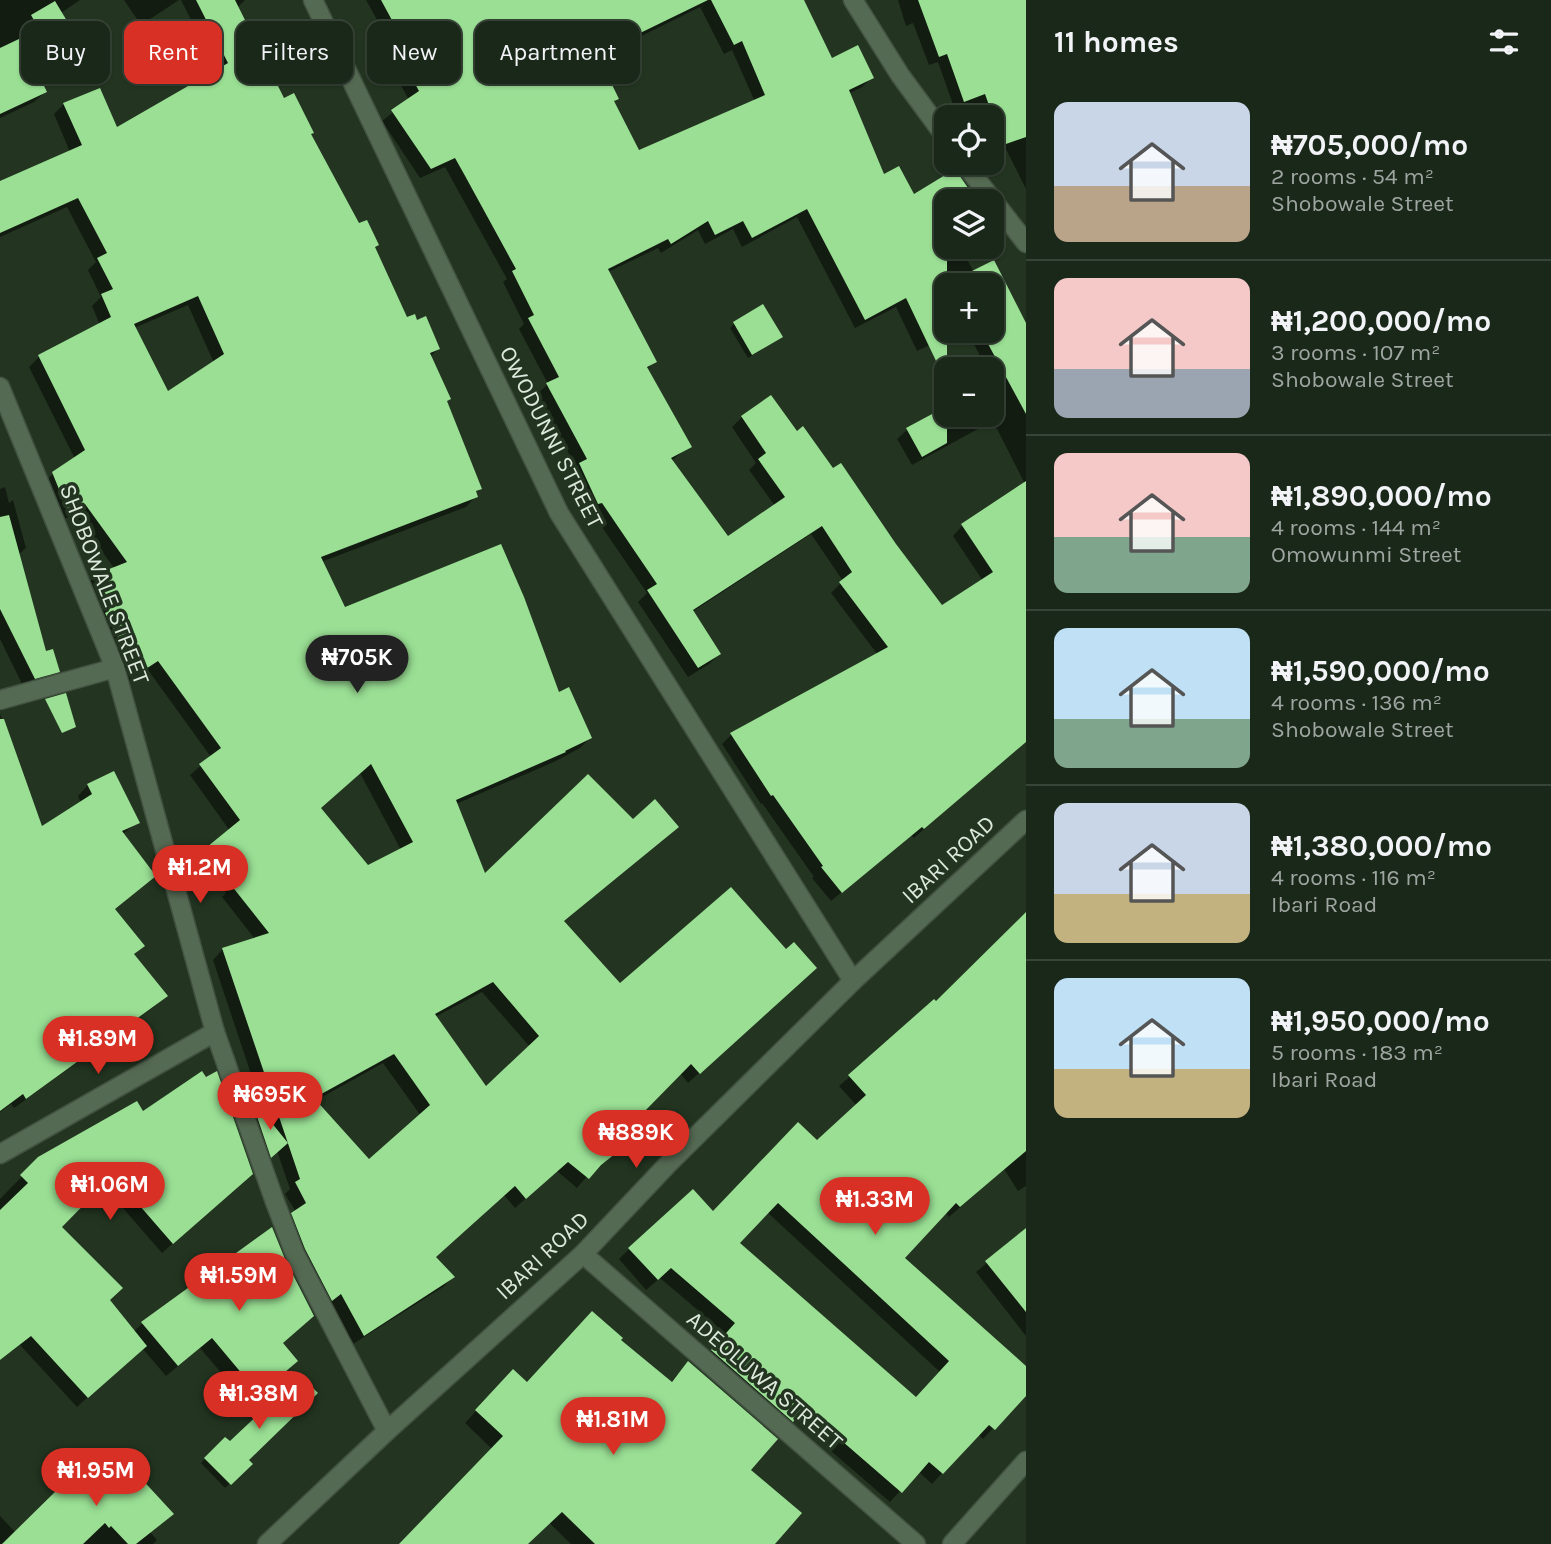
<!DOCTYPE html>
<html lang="en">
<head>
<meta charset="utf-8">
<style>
	body { margin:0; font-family:Karla,sans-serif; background:#273426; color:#f1f3f6; height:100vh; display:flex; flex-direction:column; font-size:26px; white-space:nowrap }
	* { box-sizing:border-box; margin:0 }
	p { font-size:23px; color:#9fa6a2 }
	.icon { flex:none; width:38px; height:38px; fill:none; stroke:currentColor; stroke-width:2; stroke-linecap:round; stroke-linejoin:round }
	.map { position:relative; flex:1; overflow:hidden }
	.side { display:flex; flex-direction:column; background:#1a2819; width:525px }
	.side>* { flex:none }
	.guide { position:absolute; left:21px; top:21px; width:665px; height:63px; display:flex; gap:14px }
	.fabs { position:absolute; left:934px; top:105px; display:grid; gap:14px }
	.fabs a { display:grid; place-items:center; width:70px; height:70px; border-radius:14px; background:#1a2819; box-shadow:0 2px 5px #0004,0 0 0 2px #384438; font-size:35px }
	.price { position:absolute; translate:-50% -60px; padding:0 16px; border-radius:24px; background:#d93025; color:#fff; font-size:23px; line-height:46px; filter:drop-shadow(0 2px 4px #0008) }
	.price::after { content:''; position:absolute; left:50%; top:42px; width:21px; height:16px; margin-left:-10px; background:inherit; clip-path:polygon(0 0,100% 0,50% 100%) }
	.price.active { background:#222; color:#fff }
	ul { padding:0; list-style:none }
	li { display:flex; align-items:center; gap:21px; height:175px; padding:0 28px }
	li+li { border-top:2px solid #384438 }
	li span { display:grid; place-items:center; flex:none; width:196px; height:140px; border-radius:14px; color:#555 }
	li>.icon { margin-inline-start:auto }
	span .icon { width:84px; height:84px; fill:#fffc; stroke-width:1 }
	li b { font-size:30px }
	h2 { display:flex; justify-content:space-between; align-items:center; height:84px; padding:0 28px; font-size:30px }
	.chip { padding:0 24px; border-radius:14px; background:#1a2819; box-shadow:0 2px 5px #0004,0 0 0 2px #384438; font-size:24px; line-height:63px }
	.chip.active { background:#d93025; color:#fff }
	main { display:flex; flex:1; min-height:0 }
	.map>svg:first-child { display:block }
	.shadow { fill:#0007; fill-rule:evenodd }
	.building { fill:#9adf94; fill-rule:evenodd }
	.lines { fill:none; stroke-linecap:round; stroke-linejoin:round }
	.street-casing { stroke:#425241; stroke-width:21 }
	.secondary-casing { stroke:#425241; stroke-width:21 }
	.street { stroke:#556a53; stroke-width:18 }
	.secondary { stroke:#556a53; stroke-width:18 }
	.labels { text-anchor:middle; stroke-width:7; stroke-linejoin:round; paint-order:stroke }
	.street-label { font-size:23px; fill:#dde9dc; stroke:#233521 }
</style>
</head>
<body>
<main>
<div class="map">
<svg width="1026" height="1544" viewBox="0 0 1026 1544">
	<rect width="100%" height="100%" fill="#233521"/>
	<g class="shadow">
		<polygon points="0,0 80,0 61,13 68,25 58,36 26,53 45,92 34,102 0,118"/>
		<polygon points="124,0 179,0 141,25"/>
		<path d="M181,0h64l-8,8 47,92 25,35 28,52 36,61 33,72 32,29 -8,8 50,132 -5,4 1,3 -10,11 -145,55 23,47 214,85 32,44 -10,10 -26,14 -98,42 28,72 149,-54 34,15 -104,85 56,64 185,-8 -116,105 -8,-10 -41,42 -62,73 -20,-17 -42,37 -11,-13 -70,62 19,20 -10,10 -90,57 -71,-119 14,-13 -11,-18 5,-5 -13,-38 -15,14 -20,-58 8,-8 16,20 -53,-159 10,-11 32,-10 -33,-42 4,-4 -28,-34 32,-28 -40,-56 21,-18 -63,-87 -20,13 -43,-97 10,-10 19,-8 -40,-55 -15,10 -17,-39 11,-10 22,-15 -46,-92 10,-10 61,-32 -8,-19 9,-9 -13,-27 8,-8 -29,-55 -67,30v-54l70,-31 -16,-38 10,-10 52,26 101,-58zM188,305l26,58 -47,30 -33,-65zM360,773l41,77 -34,18 -48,-60zM482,992l48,55 -44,42 -51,-72zM383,1063l38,53 -52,46 -54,-61z"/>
		<path d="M366,0h436l30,60 40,17 -10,10 -14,7 35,82 30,21 41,-26 21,30h-28v46h13l14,25 20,-10 32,64v413l-112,99 -3,-3 -80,66 -19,-23 2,-1 -52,-74 -1,1 -39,-60 9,-9 147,-80 -47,-62 12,-12 -32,-47 -119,78 27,42 -10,10 -21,13 -50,-75 9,-9 -56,-82 -3,2 -18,-39 6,-7 -39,-73 11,-10 -29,-55 5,-5 -21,-42 4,-3 -62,-112 -25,11 -38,-57 27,-21 -21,-38 8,-8zM700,7l24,47 8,-4 23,52 -116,50 -26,-50 -16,-44zM797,217l58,111 41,-21 21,44 44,-20h-14v-46h45v46h-25l20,38h5l2,13 -2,1v32h-45l-40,15 -10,9 15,26 77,-42 3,4 3,-2 30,59 -63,42 -9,10 30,45 -41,27 -48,-63 -61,-75 -37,-37 -54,-16 -10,10 24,36 -7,7 26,36 -48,32 -56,-77 19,-15 -44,-76 8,-8 -46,-90 50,-24 3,5 37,-23 7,14 28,-15 9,18z"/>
		<polygon points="898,0 1026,0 1026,189 1006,149 993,154 992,117 980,117 975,103 955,110 938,62 929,65 913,23 906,26"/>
		<polygon points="734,324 776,341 748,358 730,328"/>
		<polygon points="5,487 9,503 13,500 26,548 18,555 50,673 40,683 24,688 0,639 0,489"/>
		<polygon points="0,714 42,828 81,803 78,796 88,785 137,822 122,835 153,876 114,910 133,955 166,996 155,1006 14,1108 11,1104 0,1112"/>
		<path d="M1026,914v272l-8,5 -14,-22 -55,48 -4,-5 -43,46 124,110v25l-43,46 -5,-5 -46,50 -14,-13 -28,31 -96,-83 -12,12 -81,-70 25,-27 -66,-56 -14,12 -27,-31 10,-10 84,-35 104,-71 40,-37 -18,-20 97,-83zM767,1212l173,160 -24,27 -179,-156z"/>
		<polygon points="142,1113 240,1184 162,1253 102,1184 60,1227 108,1301 133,1332 143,1323 281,1344 284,1372 247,1403 200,1348 166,1376 142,1348 77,1407 20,1345 0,1360 0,1199 40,1158"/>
		<polygon points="1026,1231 1026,1336 976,1272"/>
		<polygon points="619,1340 670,1383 688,1363 748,1470 773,1544 571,1544 483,1458 492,1449 465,1423 501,1383 526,1384"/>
		<polygon points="225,1439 250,1464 225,1488 201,1463"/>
		<polygon points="64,1496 150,1532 157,1540 153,1544 0,1544 0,1516 16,1533"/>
	</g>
	<g class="building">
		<path d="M196,0h39l49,98 10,-5 20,40 -3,1 48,89 8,-3 12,25 -4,2 32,70 8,-3 2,6 9,-4 14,33 -10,4 21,46 -4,2 35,88 -6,2 2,6 -157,60 24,50 156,-63 23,53 35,95 10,-5 23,51 -27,13 1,1 -110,48 29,73 103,-99 45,45 22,-20 24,28 -115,94 56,62 111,-96 55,62 8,-7 23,26 -117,106 -9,-10 -50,51 9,11 -49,39 -12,14 -21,-17 -42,37 -11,-13 -79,71 19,20 -91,59 -23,-42 -9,7 -27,-52 -14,-36 15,-10 -11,-21 5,-3 -78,-231 47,-15 -38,-48 4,-3 -28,-35 33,-27 -41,-56 22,-16 -63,-87 -20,13 -33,-61 4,-2 -15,-36 33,-13 -42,-58 -16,10 -17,-42 33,-22 -47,-95 73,-38 -10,-23 12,-5 -16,-31 10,-5 -29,-55 -78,35v-52l82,-36 -19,-42 37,-15 17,39 111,-64zM198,296l26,58 -56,37 -34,-67zM371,764l42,78 -45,23 -47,-57zM493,982l46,54 -53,50 -51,-72zM394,1054l36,51 -61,54 -55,-61z"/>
		<polygon points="381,0 708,0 597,54 619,99 614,101 639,150 765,95 742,41 734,45 711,0 804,0 832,58 858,45 874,78 849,90 884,174 899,166 914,194 955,169 977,201 938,201 947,218 947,384 906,298 865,320 807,209 752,238 743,221 715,235 708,221 671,244 668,239 608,269 657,362 647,367 692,447 671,458 728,536 785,497 758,459 766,453 741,416 771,395 797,431 803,426 833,468 841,463 896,544 942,605 993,572 961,524 1026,481 1026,742 924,829 922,827 842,893 821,867 823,866 773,795 771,796 730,733 888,647 839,582 852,572 822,526 693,610 721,654 698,668 647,590 657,584 602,503 598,504 579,463 587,459 546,383 559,377 528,318 534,315 512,271 516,269 464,174 455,158 431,169 391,110 419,91 397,51 406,46"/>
		<polygon points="918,0 1026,0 1026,137 1003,145 985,94 964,102 947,54 939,57"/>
		<polygon points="55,1 70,26 45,40 31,15"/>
		<polygon points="21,38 47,92 0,114 0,48"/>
		<polygon points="994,260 1026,323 1026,414 981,331 992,331 992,285 957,285 954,280"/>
		<polygon points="763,304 783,337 752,355 733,322"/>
		<polygon points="947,406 947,443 922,457 906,428"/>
		<polygon points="9,515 46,651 53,649 60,672 35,679 0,609 0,517"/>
		<polygon points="66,693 76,727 62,733 45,699"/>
		<polygon points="0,719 4,719 42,826 92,794 87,784 114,771 140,823 122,831 156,876 115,909 145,946 134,954 168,996 26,1099 23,1094 0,1111"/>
		<path d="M1026,912v239l-66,56 -4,-4 -51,55 121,108v30l-31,34 -6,-5 -46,49 -14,-12 -27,31 -97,-84 -12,13 -82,-72 24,-27 -64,-55 -13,12 -30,-32 65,-59 20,22 85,-89 19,18 49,-45 -18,-20 86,-76 2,2zM778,1203l171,158 -33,36 -176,-154z"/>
		<polygon points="202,1071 206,1077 217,1071 253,1174 173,1244 113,1175 62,1227 123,1288 110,1300 147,1346 88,1398 31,1336 0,1360 0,1210 28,1183 20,1175 38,1157 137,1101 143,1111"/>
		<polygon points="250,1096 288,1143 271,1158"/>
		<polygon points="272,1227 285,1259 314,1316 283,1343 298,1361 259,1394 212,1338 178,1366 141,1322"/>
		<polygon points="1026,1228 1026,1312 985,1261"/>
		<polygon points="592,1311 623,1338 621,1340 672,1382 688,1361 778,1439 751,1470 802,1513 775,1544 595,1544 562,1512 528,1544 399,1544 503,1436 475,1410 513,1369 527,1382"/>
		<polygon points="300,1375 318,1393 249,1460 253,1464 231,1485 204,1458 225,1437 230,1441"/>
		<polygon points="113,1448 174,1514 136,1544 128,1544 111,1526 109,1528 105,1523 83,1544 2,1544 59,1488 64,1494"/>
	</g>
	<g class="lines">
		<defs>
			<g id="street">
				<polyline points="313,0 559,513 853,981"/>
				<polyline points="853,0 900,75 947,139"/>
				<polyline points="964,163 1026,243"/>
				<polyline points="0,387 115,668 215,1032 275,1202 295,1254 387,1431"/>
				<polyline points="0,700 115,668"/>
				<polyline points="0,1154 215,1032"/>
				<polyline points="583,1254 916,1544"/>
				<polyline points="952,1544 1026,1461"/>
			</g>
			<polyline id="secondary" points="267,1544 387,1431 583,1254 668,1164 853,981 1026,820"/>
		</defs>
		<use href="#street" class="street-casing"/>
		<use href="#secondary" class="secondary-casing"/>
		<use href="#street" class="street"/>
		<use href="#secondary" class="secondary"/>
	</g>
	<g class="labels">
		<g class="street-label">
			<text transform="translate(552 437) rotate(63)" y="8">OWODUNNI STREET</text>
			<text transform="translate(105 584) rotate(69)" y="8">SHOBOWALE STREET</text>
			<text transform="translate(948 859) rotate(-43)" y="8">IBARI ROAD</text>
			<text transform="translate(542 1255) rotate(-43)" y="8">IBARI ROAD</text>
			<text transform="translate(765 1380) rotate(41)" y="8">ADEOLUWA STREET</text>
		</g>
	</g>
</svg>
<div class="fabs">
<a><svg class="icon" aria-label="locate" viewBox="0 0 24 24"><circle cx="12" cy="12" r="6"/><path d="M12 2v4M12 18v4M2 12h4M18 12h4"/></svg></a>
<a><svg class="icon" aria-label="layers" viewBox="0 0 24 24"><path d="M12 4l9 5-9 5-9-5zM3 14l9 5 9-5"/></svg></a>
<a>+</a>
<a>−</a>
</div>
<b class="price active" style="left:357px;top:695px">₦705K</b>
<b class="price" style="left:200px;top:905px">₦1.2M</b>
<b class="price" style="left:98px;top:1076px">₦1.89M</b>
<b class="price" style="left:270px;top:1132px">₦695K</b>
<b class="price" style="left:636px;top:1170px">₦889K</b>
<b class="price" style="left:110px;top:1222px">₦1.06M</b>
<b class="price" style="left:875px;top:1237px">₦1.33M</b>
<b class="price" style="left:239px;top:1313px">₦1.59M</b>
<b class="price" style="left:259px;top:1431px">₦1.38M</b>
<b class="price" style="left:613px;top:1457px">₦1.81M</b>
<b class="price" style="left:96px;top:1508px">₦1.95M</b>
<div class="guide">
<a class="chip">Buy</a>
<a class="chip active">Rent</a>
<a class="chip">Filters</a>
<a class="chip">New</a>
<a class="chip">Apartment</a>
</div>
</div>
<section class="side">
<h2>11 homes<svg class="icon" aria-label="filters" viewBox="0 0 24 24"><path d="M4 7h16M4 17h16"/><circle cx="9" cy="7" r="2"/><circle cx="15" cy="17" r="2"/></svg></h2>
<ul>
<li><span style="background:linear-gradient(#c9d6e8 60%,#b9a48a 0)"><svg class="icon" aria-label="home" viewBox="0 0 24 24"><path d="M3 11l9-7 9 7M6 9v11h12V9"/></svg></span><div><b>₦705,000/mo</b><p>2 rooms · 54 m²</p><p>Shobowale Street</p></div></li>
<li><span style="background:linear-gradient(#f6c9c9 65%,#9aa5b1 0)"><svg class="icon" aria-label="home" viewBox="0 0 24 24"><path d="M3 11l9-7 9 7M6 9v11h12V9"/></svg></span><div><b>₦1,200,000/mo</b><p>3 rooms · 107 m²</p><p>Shobowale Street</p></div></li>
<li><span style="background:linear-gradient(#f6c9c9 60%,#7fa58c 0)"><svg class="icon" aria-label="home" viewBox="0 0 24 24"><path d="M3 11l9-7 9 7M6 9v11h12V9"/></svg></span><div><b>₦1,890,000/mo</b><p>4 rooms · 144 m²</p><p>Omowunmi Street</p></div></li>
<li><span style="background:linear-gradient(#bfe0f5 65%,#7fa58c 0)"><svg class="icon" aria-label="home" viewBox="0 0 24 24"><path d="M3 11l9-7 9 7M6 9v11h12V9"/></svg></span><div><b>₦1,590,000/mo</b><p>4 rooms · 136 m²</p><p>Shobowale Street</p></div></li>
<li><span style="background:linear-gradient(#c9d6e8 65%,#c2b280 0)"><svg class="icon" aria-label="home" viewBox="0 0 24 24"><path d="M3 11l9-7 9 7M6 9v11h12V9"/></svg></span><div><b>₦1,380,000/mo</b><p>4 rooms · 116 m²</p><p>Ibari Road</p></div></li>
<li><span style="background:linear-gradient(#bfe0f5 65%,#c2b280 0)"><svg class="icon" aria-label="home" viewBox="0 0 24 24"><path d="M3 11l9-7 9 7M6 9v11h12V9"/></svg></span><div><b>₦1,950,000/mo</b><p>5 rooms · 183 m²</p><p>Ibari Road</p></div></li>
</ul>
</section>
</main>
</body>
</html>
